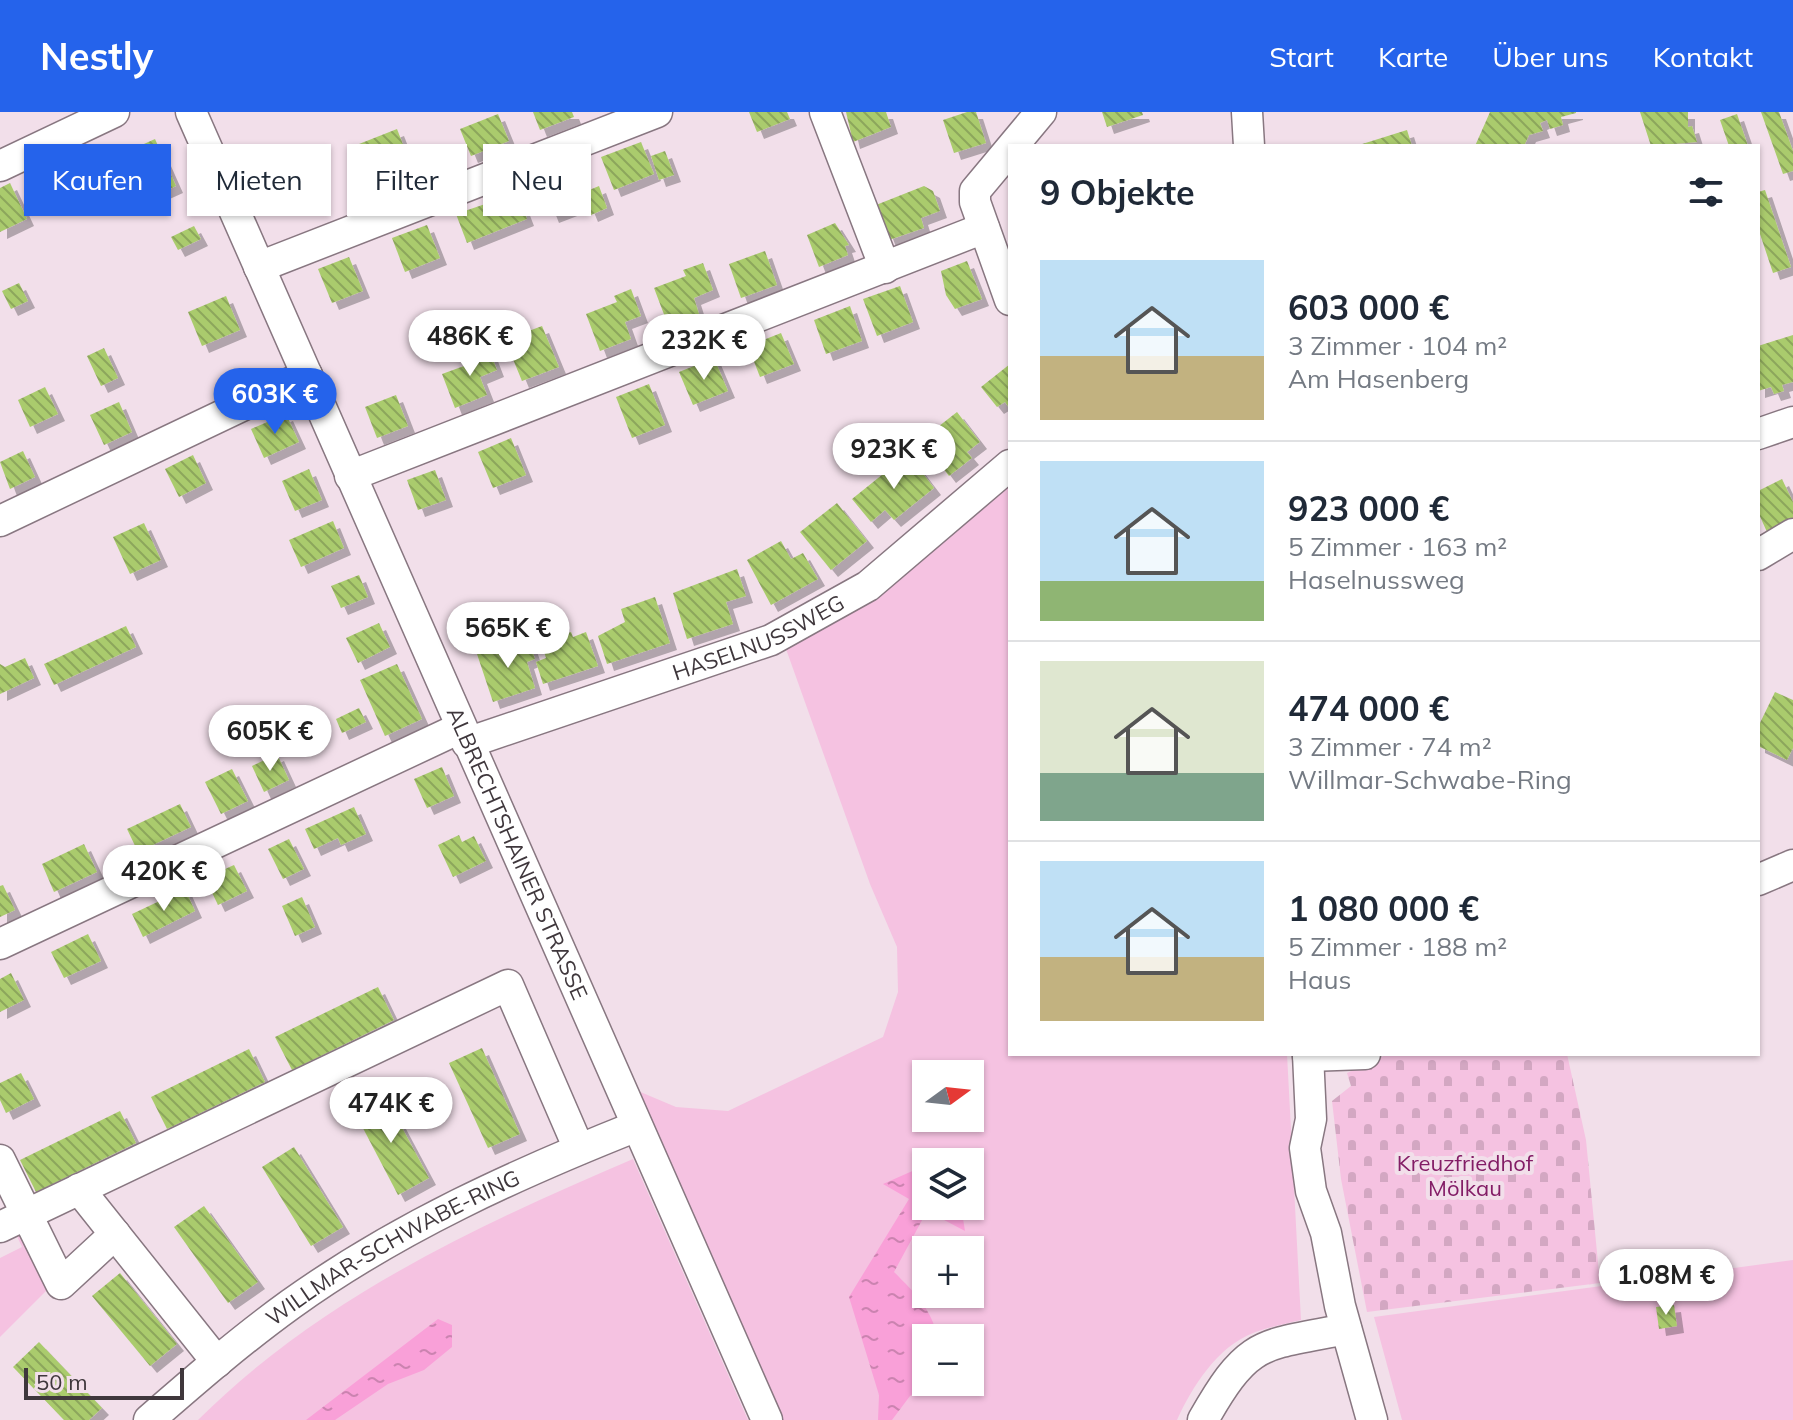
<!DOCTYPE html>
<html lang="de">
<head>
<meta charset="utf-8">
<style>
	body { margin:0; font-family:Mulish,sans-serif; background:#f6f6f7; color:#1f2937; height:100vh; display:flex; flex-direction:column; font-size:30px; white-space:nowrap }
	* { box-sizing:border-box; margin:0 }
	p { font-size:26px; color:#747a83 }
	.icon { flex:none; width:44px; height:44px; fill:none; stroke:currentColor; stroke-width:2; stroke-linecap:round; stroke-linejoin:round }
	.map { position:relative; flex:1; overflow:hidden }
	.sheet { position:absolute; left:1008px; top:32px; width:752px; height:912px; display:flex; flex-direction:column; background:#fff; border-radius:0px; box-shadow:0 2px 6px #0004 }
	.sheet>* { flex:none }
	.top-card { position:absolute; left:24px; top:32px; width:760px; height:72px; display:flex; gap:16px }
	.needle { width:52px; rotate:75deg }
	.fabs { position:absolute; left:912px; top:948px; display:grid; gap:16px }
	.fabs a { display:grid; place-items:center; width:72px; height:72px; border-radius:0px; background:#fff; box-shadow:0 2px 6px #0004; font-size:40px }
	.scale { position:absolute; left:24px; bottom:20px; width:160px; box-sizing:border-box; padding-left:8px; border:4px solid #3f373c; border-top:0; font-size:22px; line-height:28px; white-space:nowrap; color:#3f373c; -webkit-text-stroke:6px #f2dfea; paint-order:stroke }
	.price { position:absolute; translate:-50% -68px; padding:0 18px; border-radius:28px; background:#fff; color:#222; font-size:26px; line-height:52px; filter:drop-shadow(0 2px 4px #0008) }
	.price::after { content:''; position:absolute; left:50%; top:48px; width:24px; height:18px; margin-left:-12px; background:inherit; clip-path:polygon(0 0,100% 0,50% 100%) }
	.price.active { background:#2563eb; color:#fff }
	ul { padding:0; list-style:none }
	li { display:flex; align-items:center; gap:24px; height:200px; padding:0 32px }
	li+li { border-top:2px solid #e0e1e3 }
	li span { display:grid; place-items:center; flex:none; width:224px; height:160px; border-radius:0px; color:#555 }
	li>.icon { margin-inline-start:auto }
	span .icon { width:96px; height:96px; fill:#fffc; stroke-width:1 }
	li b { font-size:34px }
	h2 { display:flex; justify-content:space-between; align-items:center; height:96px; padding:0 32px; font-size:34px }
	.pill { padding:0 28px; border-radius:0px; background:#fff; box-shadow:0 2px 6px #0004; font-size:28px; line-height:72px }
	.pill.active { background:#2563eb; color:#fff }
	header { display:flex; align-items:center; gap:48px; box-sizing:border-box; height:112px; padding:0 40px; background:#2563eb; color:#fff }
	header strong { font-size:38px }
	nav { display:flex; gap:44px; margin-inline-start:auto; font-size:28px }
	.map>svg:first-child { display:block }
	.green { fill:#f5c2e1; fill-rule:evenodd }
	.cemetery { fill:url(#cemetery-stones) }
	.water { fill:url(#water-ripples) }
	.building { fill:url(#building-back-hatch); filter:url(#shadow) }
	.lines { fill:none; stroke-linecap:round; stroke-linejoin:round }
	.minor-casing { stroke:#887781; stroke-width:33 }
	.minor { stroke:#fff; stroke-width:30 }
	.labels { text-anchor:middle; stroke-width:8; stroke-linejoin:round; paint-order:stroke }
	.street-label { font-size:22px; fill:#3f373c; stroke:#f2dfea }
	.park-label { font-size:22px; fill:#831d66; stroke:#f2dfea }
</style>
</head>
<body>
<header>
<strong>Nestly</strong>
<nav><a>Start</a><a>Karte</a><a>Über uns</a><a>Kontakt</a></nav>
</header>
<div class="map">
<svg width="1793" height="1308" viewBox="0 0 1793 1308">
	<defs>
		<pattern id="cemetery-stones" width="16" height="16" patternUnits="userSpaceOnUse" patternTransform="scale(2)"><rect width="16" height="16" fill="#f5c2e1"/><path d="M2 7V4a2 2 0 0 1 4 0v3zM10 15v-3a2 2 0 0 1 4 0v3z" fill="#d3a7c2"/></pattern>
		<pattern id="water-ripples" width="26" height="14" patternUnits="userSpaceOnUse" patternTransform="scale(2)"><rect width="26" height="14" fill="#f9a0d8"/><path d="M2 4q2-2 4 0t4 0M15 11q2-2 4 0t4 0" fill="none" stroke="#cb83b0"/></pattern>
		<pattern id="building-back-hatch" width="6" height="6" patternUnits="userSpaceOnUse" patternTransform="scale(2)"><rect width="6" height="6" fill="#aacb6d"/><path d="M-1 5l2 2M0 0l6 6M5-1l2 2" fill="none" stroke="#8ca65b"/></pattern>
		<filter id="shadow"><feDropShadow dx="7" dy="7" stdDeviation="0" flood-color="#0004"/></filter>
	</defs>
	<rect width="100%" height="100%" fill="#f2dfea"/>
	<g class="green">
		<path d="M1010,367v575h277l14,266c-16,4 -33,7 -48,13 -36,14 -61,54 -76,87h-400l-146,-332 45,19 52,4 155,-74 15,-45 -1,-45 -27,-63 -84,-235 77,-49zM926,962h44v44h-44zM926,1050h44v44h-44zM926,1138h44v44h-44zM926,1226h44v44h-44z"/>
		<path d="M633,1047l115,261h-550c121,-121 280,-195 435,-261z"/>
		<polygon points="22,1117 50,1175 0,1225 0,1146 22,1135 15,1120"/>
		<polygon points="1793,1148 1793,1308 1402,1308 1374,1205"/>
	</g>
	<polygon class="cemetery" points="1388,942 1567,942 1586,1028 1600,1171 1367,1200 1341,1067 1332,989 1351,974 1347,961"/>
	<g class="water">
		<path d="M926,1053v41h35l4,25 -38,-20 -33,61c21,21 37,36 44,66h-12v44h4l-20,14 -18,24h-14l1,-25 -30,-98 60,-98 -26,-15z"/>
		<polygon points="438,1207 452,1213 452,1235 424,1258 388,1272 335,1308 306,1308"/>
	</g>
	<g class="building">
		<polygon points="533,0 572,0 574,5 540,18"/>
		<polygon points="749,0 787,0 790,7 757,20"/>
		<polygon points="846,0 886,0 891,15 853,30"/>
		<polygon points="967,0 976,0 986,31 954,41 943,8"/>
		<polygon points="1102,0 1142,0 1143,3 1107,15"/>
		<polygon points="1490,0 1576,0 1576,1 1561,5 1563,13 1550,17 1547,8 1540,11 1543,19 1529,23 1524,34 1475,34"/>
		<polygon points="1640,0 1688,0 1688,15 1692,14 1697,30 1651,34"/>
		<polygon points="1761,0 1779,0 1793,39 1793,59 1783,62"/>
		<polygon points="498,2 509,29 471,44 460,17"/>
		<polygon points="1737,2 1748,34 1729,34 1720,8"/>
		<polygon points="397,17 413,58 376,72 359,32"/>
		<polygon points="1407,18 1412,34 1359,34 1359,33"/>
		<polygon points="155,27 176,74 156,83 135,36"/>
		<polygon points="641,30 654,62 614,78 601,45"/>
		<polygon points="665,39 674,63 659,68 651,44"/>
		<polygon points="39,55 48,74 35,80 26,61"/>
		<polygon points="573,58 582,81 599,74 607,96 591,103 586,91 552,104 539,71"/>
		<polygon points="10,71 27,107 0,120 0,76"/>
		<polygon points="924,74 933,79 940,99 921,106 924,116 889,128 876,93"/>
		<polygon points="1765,78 1791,155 1773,161 1758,116 1758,80"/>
		<polygon points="517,81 527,107 467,131 456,102"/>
		<polygon points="835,111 849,133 845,134 848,143 819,155 807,123"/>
		<polygon points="427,113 440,146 405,160 392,126"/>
		<polygon points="194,114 201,127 178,138 171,125"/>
		<polygon points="765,139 777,173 741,186 729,152"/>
		<polygon points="349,145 363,179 332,191 318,157"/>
		<polygon points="967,149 982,187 955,197 946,183 941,159"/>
		<polygon points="703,151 713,178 694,186 699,202 668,213 654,176 686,164 683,158"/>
		<polygon points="19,171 28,189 11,197 2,179"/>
		<polygon points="900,174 913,210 877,224 863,187"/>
		<polygon points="631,177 641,204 625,210 631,227 600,239 586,202 617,190 614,184"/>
		<polygon points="226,184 240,218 202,234 188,200"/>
		<polygon points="850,194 862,229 826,242 814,208"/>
		<polygon points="542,214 559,255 522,269 505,228"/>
		<polygon points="781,221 794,252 760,265 748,234"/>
		<polygon points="1793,223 1793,270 1782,273 1784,279 1774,282 1771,275 1758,279 1758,234"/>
		<polygon points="487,232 497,258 480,265 487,283 455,296 442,262 475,250 470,238"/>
		<polygon points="104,236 118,266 101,274 87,244"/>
		<polygon points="714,246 728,279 693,293 679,260"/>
		<polygon points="1010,252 1010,297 1005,290 997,295 981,275"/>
		<polygon points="649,272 665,313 632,326 616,285"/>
		<polygon points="45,275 58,302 30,315 18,288"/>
		<polygon points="396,283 408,314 377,326 365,295"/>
		<polygon points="119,290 132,320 104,333 90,303"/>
		<polygon points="957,300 980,330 967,340 972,346 949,364 927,335 939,325 934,318"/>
		<polygon points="286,302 299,330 264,346 251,317"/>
		<polygon points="511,326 526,363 493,376 478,340"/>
		<polygon points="23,339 35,365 10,377 0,350"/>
		<polygon points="908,342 934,376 894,408 885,398 871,410 852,387"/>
		<polygon points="193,343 206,371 179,385 165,357"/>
		<polygon points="309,357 322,388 295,399 282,369"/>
		<polygon points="435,358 446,388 418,398 407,368"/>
		<polygon points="1782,367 1793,390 1793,407 1767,420 1758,400 1758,379"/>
		<polygon points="837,391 867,429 831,458 800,420"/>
		<polygon points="333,409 344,436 301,455 289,428"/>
		<polygon points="144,411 161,448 130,462 113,425"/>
		<polygon points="781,429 791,447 803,441 818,467 771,493 747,448"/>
		<polygon points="737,457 746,484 726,490 733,512 687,527 673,481"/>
		<polygon points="359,463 368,485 341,496 331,474"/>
		<polygon points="655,485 670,531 607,552 598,524 625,510 621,497"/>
		<polygon points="379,511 390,535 358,551 346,526"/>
		<polygon points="126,514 136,535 54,573 44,552"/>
		<polygon points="571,520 573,525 586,520 598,554 543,572 536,550 546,546 541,529"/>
		<polygon points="528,527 535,547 527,550 535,576 493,590 477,542 496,535 500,545 506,543 504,537"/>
		<polygon points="25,546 34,566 0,582 0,552 5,555"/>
		<polygon points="397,552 422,607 385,624 360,568"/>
		<polygon points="1775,580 1793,588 1793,636 1787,648 1758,634 1758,615"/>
		<polygon points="359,596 366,610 342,621 336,607"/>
		<polygon points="277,642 289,668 264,680 252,654"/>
		<polygon points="442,655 454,684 427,696 414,667"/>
		<polygon points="232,657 248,689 221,702 205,670"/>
		<polygon points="180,692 191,715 138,740 127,717"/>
		<polygon points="354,695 366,722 341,733 338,726 314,737 305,717"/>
		<polygon points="459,723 462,730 474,724 486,749 453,765 438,733"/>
		<polygon points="289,727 304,757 283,767 268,737"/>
		<polygon points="84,732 97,760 54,780 42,752"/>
		<polygon points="234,753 247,779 218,793 205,766"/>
		<polygon points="3,773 15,798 0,805 0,774"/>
		<polygon points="185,777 195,799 143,825 132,802"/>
		<polygon points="302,785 315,815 295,824 282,794"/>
		<polygon points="88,822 101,849 64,866 51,840"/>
		<polygon points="11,861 24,888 0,900 0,867"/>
		<polygon points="378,875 394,908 292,958 275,925"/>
		<polygon points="482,936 520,1022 488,1036 449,951"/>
		<polygon points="249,937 265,970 167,1017 151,985"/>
		<polygon points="21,961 34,987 6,1001 0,988 0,971"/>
		<polygon points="384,982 429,1066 398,1083 354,999"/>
		<polygon points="120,999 136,1031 36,1080 20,1048"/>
		<polygon points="294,1035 343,1115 311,1134 262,1055"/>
		<polygon points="204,1094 258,1170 228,1191 174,1115"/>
		<polygon points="120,1161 177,1232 150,1254 92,1184"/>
		<polygon points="1674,1193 1677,1214 1659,1217 1656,1195"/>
		<polygon points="39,1230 102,1296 89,1308 64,1308 13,1255"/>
	</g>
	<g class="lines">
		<defs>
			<g id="minor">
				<path id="s1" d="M191,0l576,1308"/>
				<polyline points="825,0 885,156"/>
				<polyline points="1247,0 1249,34"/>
				<polyline points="0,54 114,0"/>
				<polyline points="259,155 657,0"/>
				<polyline points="1010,188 975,90 975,79 1041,0"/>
				<polyline points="1758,322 1793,310"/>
				<polyline points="350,364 984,116"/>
				<polyline points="0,409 307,263"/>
				<polyline points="1758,443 1793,422"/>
				<path id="s2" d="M467,631l304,-103 97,-54 142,-121"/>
				<polyline points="1758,768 1793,753"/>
				<polyline points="0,832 460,616"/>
				<polyline points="1308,942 1311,1007 1305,1036 1311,1079 1326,1121 1340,1194 1372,1308"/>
				<polyline points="1308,944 1365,942"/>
				<polyline points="0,1048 61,1172 115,1122"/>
				<polyline points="79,1077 217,1250"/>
				<polyline points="0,1115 508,873 579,1037"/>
				<path id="s3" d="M149,1308c46,-40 92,-80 142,-116 106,-76 225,-130 346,-178"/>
				<path d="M1203,1308c46,-81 57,-74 143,-91"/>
			</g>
		</defs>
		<use href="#minor" class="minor-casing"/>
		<use href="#minor" class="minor"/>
	</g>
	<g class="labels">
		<g class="street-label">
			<text dy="8" stroke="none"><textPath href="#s2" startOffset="310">HASELNUSSWEG</textPath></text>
			<text dy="8" stroke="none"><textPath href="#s1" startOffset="810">ALBRECHTSHAINER STRASSE</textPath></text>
			<text dy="8" stroke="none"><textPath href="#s3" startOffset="300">WILLMAR-SCHWABE-RING</textPath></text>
		</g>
		<g class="park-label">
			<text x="1465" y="1059">Kreuzfriedhof<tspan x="1465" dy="25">Mölkau</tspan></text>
		</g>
	</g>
</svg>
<div class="fabs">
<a><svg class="needle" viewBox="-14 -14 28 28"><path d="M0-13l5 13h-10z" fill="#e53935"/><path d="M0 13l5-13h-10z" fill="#747a83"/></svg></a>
<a><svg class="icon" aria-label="layers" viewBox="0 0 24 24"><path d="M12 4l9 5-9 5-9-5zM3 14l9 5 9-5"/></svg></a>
<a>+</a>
<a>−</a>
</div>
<div class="scale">50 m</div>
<b class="price" style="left:470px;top:266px">486K €</b>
<b class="price" style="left:704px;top:270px">232K €</b>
<b class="price active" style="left:275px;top:324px">603K €</b>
<b class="price" style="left:894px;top:379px">923K €</b>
<b class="price" style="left:508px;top:558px">565K €</b>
<b class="price" style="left:270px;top:661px">605K €</b>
<b class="price" style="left:164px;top:801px">420K €</b>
<b class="price" style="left:391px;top:1033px">474K €</b>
<b class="price" style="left:1666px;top:1205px">1.08M €</b>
<div class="top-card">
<a class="pill active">Kaufen</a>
<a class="pill">Mieten</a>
<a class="pill">Filter</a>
<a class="pill">Neu</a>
</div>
<section class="sheet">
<h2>9 Objekte<svg class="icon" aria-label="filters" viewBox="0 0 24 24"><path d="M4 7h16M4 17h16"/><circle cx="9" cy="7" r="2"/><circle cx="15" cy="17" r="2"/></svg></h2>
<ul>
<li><span style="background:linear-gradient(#bfe0f5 60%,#c2b280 0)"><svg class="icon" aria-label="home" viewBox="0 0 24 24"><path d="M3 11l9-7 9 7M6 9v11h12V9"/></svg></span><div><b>603 000 €</b><p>3 Zimmer · 104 m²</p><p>Am Hasenberg</p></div></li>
<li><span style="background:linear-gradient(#bfe0f5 75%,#8fb573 0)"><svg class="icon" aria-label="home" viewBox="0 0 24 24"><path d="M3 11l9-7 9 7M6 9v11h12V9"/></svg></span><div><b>923 000 €</b><p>5 Zimmer · 163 m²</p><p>Haselnussweg</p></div></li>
<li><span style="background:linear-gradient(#dfe7d0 70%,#7fa58c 0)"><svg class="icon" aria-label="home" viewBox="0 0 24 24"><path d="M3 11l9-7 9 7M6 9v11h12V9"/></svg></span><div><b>474 000 €</b><p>3 Zimmer · 74 m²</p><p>Willmar-Schwabe-Ring</p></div></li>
<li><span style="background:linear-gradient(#bfe0f5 60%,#c2b280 0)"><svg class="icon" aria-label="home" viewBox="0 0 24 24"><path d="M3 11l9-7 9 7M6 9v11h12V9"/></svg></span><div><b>1 080 000 €</b><p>5 Zimmer · 188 m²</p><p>Haus</p></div></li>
</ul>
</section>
</div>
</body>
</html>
